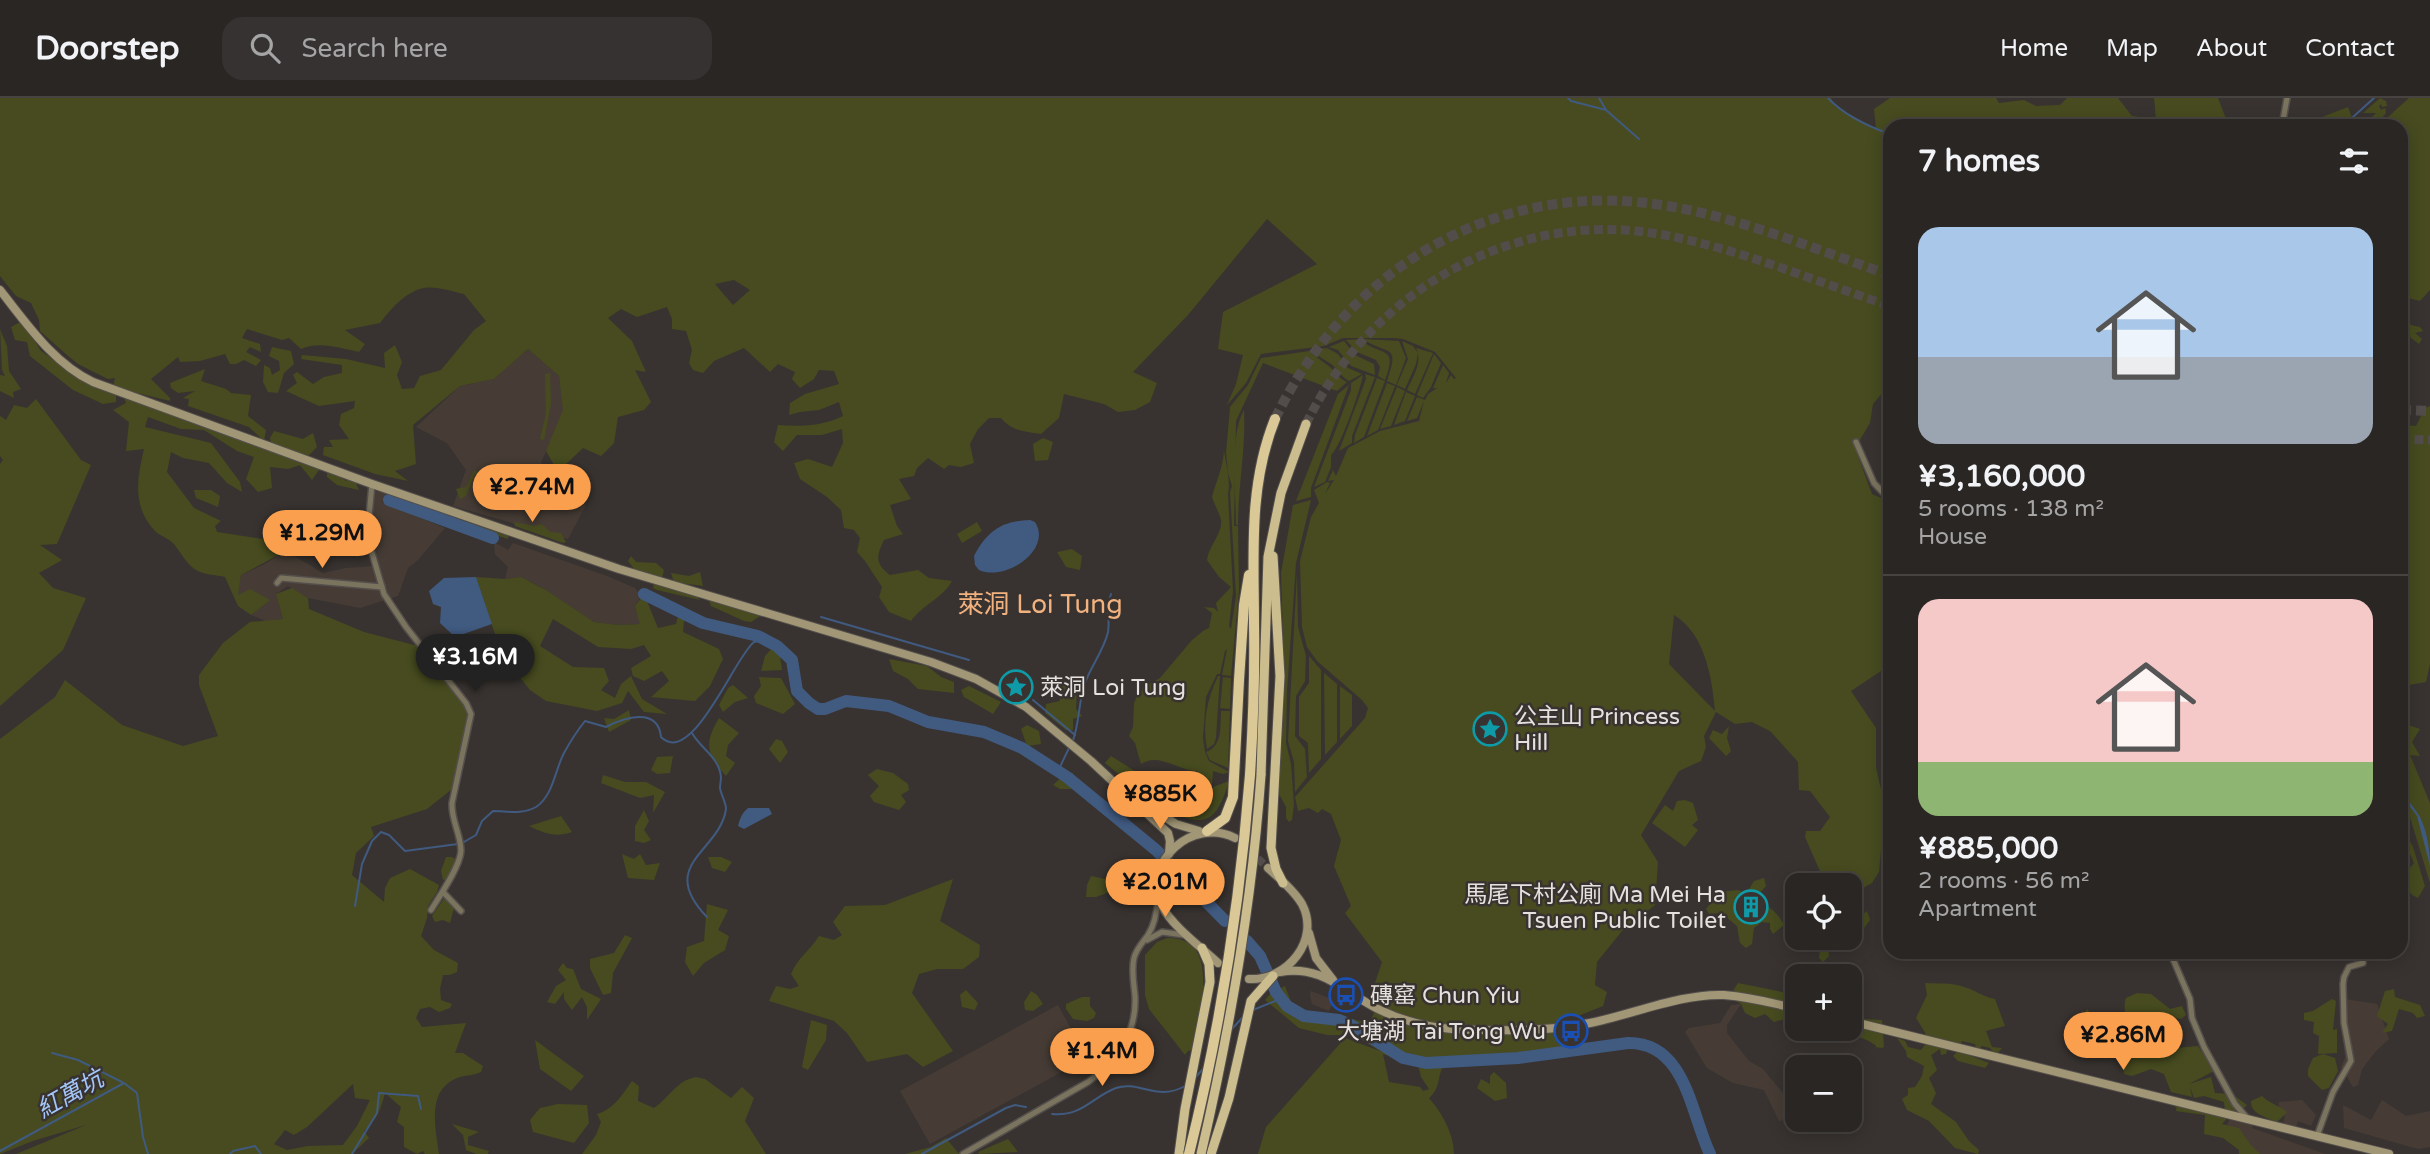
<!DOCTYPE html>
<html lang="en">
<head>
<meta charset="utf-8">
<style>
	body { margin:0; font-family:"Varela Round","Noto Sans SC",sans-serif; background:#363231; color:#f1f3f6; height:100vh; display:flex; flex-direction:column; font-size:26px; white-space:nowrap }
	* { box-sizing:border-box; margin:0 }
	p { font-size:23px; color:#a5a5a6 }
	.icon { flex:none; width:38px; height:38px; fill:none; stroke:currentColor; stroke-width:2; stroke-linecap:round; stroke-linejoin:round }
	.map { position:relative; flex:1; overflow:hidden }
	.details { position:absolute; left:1883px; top:21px; width:525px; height:840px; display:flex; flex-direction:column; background:#2a2624; border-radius:21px; box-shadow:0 4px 18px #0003,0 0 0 2px #464341 }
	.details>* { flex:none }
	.buttons { position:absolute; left:1785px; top:775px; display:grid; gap:14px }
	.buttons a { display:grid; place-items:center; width:77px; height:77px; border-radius:14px; background:#2a2624; box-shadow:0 4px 18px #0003,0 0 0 2px #464341; font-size:35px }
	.price { position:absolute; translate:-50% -60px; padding:0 16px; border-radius:24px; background:#fa9f4e; color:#111; font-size:23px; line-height:46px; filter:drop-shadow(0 2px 4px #0008) }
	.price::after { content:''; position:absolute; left:50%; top:42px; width:21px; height:16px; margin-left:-10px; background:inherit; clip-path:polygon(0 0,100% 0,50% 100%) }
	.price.selected { background:#222; color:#fff }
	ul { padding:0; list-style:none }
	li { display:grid; align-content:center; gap:14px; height:371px; padding:0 35px }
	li+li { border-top:2px solid #464341 }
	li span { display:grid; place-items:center; height:217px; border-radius:21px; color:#555 }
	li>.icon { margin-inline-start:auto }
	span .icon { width:126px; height:126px; fill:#fffc; stroke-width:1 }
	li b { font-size:30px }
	h2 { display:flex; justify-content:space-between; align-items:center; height:84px; padding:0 35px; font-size:30px }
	header { display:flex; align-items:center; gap:42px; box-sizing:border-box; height:98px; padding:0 35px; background:#2a2624; border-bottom:2px solid #464341 }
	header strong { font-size:33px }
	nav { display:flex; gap:38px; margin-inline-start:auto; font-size:24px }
	.search { width:490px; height:63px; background:#363231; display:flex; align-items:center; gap:18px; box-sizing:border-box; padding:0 24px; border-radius:21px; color:#a5a5a6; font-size:26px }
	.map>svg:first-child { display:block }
	.built { fill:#463c35 }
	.green { fill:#474b1f; fill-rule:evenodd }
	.water { fill:#405a80 }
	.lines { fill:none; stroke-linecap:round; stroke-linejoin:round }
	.stream { stroke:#405a80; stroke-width:2 }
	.river { stroke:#405a80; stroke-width:12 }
	.secondary-tunnel { stroke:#524d4a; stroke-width:8; stroke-dasharray:8 4; stroke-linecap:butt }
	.trunk-tunnel { stroke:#524d4a; stroke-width:9; stroke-dasharray:9 4.5; stroke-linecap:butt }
	.motorway-tunnel { stroke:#524d4a; stroke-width:10; stroke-dasharray:10 5; stroke-linecap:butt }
	.minor-casing { stroke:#544f4c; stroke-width:8 }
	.secondary-casing { stroke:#544f4c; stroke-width:10 }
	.trunk-casing { stroke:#544f4c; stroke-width:11 }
	.motorway-casing { stroke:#544f4c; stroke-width:12 }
	.minor { stroke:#7a735e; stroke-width:5 }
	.secondary { stroke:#a19675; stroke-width:8 }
	.trunk { stroke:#ccbd8e; stroke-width:9 }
	.motorway { stroke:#dac996; stroke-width:10 }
	.trunk-bridge-casing { stroke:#544f4c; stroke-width:11; stroke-linecap:butt }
	.motorway-bridge-casing { stroke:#544f4c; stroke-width:12; stroke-linecap:butt }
	.trunk-bridge { stroke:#ccbd8e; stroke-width:9 }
	.motorway-bridge { stroke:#dac996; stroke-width:10 }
	.labels { text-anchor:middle; stroke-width:5; stroke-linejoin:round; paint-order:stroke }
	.poi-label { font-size:23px; fill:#e4e1df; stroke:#383330; text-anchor:start }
	.water-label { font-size:24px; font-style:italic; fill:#a3c5f7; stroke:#383330 }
	.quarter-label { font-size:26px; fill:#f2b27f; stroke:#383330 }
</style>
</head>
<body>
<header>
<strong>Doorstep</strong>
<div class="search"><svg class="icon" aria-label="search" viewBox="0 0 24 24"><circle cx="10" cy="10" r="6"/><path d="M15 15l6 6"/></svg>Search here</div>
<nav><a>Home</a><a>Map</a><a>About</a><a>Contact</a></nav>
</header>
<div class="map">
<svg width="2430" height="1056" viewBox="0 0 2430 1056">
	<rect width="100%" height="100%" fill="#383330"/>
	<g class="built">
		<polygon points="528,251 559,278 564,317 541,364 567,395 586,407 568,441 453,408 466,372 447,345 416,329 460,288 494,281"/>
		<polygon points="367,392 387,395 382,404 445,430 418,462 408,470 398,498 360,510 308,500 288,488 276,496 283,521 266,523 251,517 269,502 237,500 241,477 265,466 286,453 323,475 346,470 372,468 366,443"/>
		<polygon points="494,444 508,452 513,445 607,478 635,490 641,498 635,508 641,526 619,527 594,524 541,489 521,479 505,481 508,469 495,456"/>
		<polygon points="1311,893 1334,902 1329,913 1312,906 1310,897"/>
		<polygon points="2345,901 2377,906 2389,941 2376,953 2362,971 2358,987 2353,989 2341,969 2345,960 2342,932"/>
		<polygon points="1741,906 1727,927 1727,935 1749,963 1763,971 1795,1010 1789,1021 1779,1023 1764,992 1733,985 1707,970 1685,934 1689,930 1720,925 1731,907"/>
		<polygon points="1058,907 1087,960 930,1046 900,993"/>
		<polygon points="2302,1002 2316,1017 2311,1028 2298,1023 2295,1033 2282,1030 2285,1018 2278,1015 2279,1004"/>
		<polygon points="2382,1002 2406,1018 2430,1013 2430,1049 2418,1051 2344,1030 2343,1007 2371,1022"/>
		<polygon points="2230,1021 2253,1025 2252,1030 2325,1056 2251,1056 2225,1031"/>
	</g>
	<g class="green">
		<path d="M0,0h1831l4,8 41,23 -2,-20 16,-11h106l3,5 25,-3 12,6 24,-1 7,-7h51l14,18 24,3 -2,-21h64l10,26 13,2h-351l-2,236 2,29h-6l-11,13 -3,19 -15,25 17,46 14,6 -5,20 9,5 -2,36 2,2v34l-6,20 6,20v28l-39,26 25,37v40l9,38 -6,66 -7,11 -22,12v-9l-24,-1 -21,-48 1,-6h14l10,-14 -20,-26 -11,-1 -1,-28 -28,-31 -18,-9 -17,2 -19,-12 -12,24 2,11 -5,14 -22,10 -38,64 17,27 -3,43 -33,26 -25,31 -2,23 12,7 -4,14 -67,27 26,-1 7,21 -73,3 -60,5 9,2c-9,13 -3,24 -16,35 13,15 25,36 25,56h-196l8,-27 79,-89 35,13 -26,-16h-27l-28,-7 -34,-28 6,-7 14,-7 6,16 21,14 13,-3 44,10 7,-14 -2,-23 8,-24 -37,-49 6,-7 -17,-40 7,-26 -10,-26 -9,-5 -4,4 -9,-5 -11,3 -3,-14 70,-79 3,-10 -6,-8 -45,-39 -10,-14 -5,-20 -2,-66 11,-44 8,-14 -5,-13 13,-8 3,1 -5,11 9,-14 -6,1 5,-11 3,6 12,-28 32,-17 39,-10 5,-20 -7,17 -10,3 10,-24 8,3 3,-6 9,-6h-4l10,-23 6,8 -3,10 5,-8 3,4 2,-1 -21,-26 -32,-13 -10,-1h-50l-19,8 -63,8 -15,29 -19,22 9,-21 7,-29 -25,-6 5,-37 94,-48 -50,-45 -79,96 -55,57 24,11 -7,19 -15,8 -17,2 -14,-8 -40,-10 -5,24 -18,16c-17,-2 -29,-3 -40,-16h-12l-11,11 -8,15 4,19 -13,4 -12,-2 -5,4 -16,-11 -11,10 -3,8 -15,3 12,20 -21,6 7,21 6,8 -19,6c-8,17 -9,23 6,35l28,-5 11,8 23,3c-9,17 -30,24 -41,40l-22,-9 -10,-15 3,-10 -17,-26 -8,-9 3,-14 -6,-8 -10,-2 -3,-18 -14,-13 -27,-18 -6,-16 14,-4 24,8 11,-24 -1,-14 -20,6h-25l-14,16 -9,-9 4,-17c22,2 45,1 65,-9l-4,-14 -20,8 -19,2 -11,3 1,-12 15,-9 34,-10 -5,-13 -15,-1 -5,9 -14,9 -8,-9 3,-7 -17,-8 -8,8 -26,-24 -30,13 -11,12 -10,-3 -4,-7 3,-13 -6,-19 -14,-2v-10l-5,-12 -30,10 -16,-8 -13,9 24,23 14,31 -11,-2 16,32 -7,8 -26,7 -4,26 -13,13 -18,-8 -19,18 -10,-1 -8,-14 17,-41 -4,-34 -31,-27 -34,30 -34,7 -47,39 3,39 -21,7 13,10 -33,-7 -52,-19 1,-8h9l-4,-7 20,-1 -10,-14 2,-11 13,-6 1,-7 -36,5 -33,-15 11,-8 -4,-8 4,-3 16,12 11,-7 18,-4v-8l-41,-6 1,-4 44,4 39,9 -1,-15 11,-8 7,17 -5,13 5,14 12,-1 6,-12 21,-6 33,-40 12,-9 -22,-27c-11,-2 -28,-8 -40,-6 -18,3 -34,22 -44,35l-35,7 20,14 -6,8c-20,-4 -39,-11 -58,-3l-12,-11 -7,2 -35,-11 -5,9 18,6 1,8 -11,-5 -4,5 15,8 -5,6 -12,-6 -8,4h-6l-5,-10 -25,7 -20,1 -2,-5 -27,22 19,19v3l-57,-14 2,-9 -7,1 -30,-15 -11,-9 -27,-24 -1,-11 -8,-17 -15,-7 -16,-20zM734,182l16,10 -17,15 -18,-21zM1674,517c31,19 38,62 41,96l-46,-47zM1383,956l29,10h6l3,13 8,12 -6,2 -3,-4 -31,-5z"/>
		<polygon points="2380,0 2386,3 2387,8 2382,9 2381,6 2379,8 2381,12 2385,10 2386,15 2376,28 2363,28 2376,15 2363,15"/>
		<polygon points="2409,0 2430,0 2430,192 2420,203 2401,198 2401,28 2378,28"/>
		<polygon points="2348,9 2355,28 2299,28"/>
		<polygon points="2406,222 2411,227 2420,229 2423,233 2415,235 2422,241 2419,246 2411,240 2401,225"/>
		<polygon points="22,223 41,253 77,278 116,296 116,304 103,306 73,292 30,258 27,244 15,242 11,229"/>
		<polygon points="0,231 7,248 9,273 21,291 13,294 14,300 0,293 0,277 5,278 2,272"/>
		<path d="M1361,241c16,18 39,4 24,41l-7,-4 2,-9 -4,-7 -19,-8 -11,-12z"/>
		<path d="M1363,241l36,2 7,17 -10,27 -9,-4c14,-39 0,-25 -24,-42z"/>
		<polygon points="1344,243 1355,257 1374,266 1375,277 1351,268 1338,252 1329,249"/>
		<polygon points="1402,243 1413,248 1418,255 1416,266 1405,291 1397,287 1408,261"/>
		<polygon points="272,249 291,253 294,266 284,275 278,295 268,294 263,284 264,267 270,270 272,277 280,272 279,263 269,258"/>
		<path d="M1327,250l11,6 10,14 14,6 -13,7c-8,-4 -11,-12 -18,-17 -7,-5 -14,-8 -21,-14z"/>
		<path d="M1416,250l17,5 -18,41 -8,-4c6,-13 16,-28 9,-42z"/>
		<path d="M1309,253c7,7 19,13 24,19 5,5 7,9 14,12l-10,9 -74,-28 -27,58 -2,105h4l1,64 -8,86 -9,-1 5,-26 -2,2 -5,23h-3l-11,23 -3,41 2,14 4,9 20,11 -6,2 -10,-3 -1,15 -6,1 -9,-6v-10c-18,0 -38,-19 -56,-7l-6,-21 -6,-7 4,-9 1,-24 4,-9 11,-10 11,-6 32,-38c6,-4 9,-9 17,-12l3,-15 -8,-6 10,1 4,4 -2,-9 15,-16 -12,-10 -12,-17c1,-13 16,-27 14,-40 -2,-8 -7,-16 -9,-23 4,-15 11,-30 12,-46 2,13 7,31 4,43l5,97 -4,35 2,3 5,-33 -6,-104 2,-6 -4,-13 -2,-20 4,-46 18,-22 13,-27z"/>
		<polygon points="1434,256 1441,265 1431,289 1423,300 1417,297"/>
		<polygon points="205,271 201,283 226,291 231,295 251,297 248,318 266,332 264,343 249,329 188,308 189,301 183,300 195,293 178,295 171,290 170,285"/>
		<polygon points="550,275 551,306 544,342 540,341 546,316 545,276"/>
		<polygon points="1365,276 1375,279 1352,338 1352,345 1339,353 1366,281"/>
		<path d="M1363,277c-2,13 -23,74 -32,80v12l-6,15 -11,5 37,-97v-7z"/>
		<polygon points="1377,280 1385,283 1364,339 1354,345 1355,337"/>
		<polygon points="1387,285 1395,288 1378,332 1367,338"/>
		<polygon points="1349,287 1311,390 1311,399 1296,403 1338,296"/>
		<polygon points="1397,289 1405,293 1391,328 1380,331"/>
		<polygon points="1406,294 1415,298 1405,323 1394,327"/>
		<path d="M124,299l165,61 32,9 -9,13 -12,-15 -12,4 -18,-2 2,21 -14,4 -12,-13 8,-22 -17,-6 -33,-21 -23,-1 -33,-12 -3,10 66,16 29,39 2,10 -15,-9 -18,-20 -26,-5 -12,-6 -4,20 27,36 27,13 -6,5 2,6 46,7 23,12 -45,24 -3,20 12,-6 20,11 -19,15 -13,-9 -13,-29c-8,-2 -20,-2 -27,-6 -11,-5 -17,-19 -25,-28 -5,-5 -13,-7 -18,-12 -23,-24 -18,-53 -11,-82l-18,2 3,-29 -16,-12 13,-7z"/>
		<polygon points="36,301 81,362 91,367 57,446 40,447 62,462 39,475 53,490 86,500 63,552 0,608 0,366 3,362 0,358 0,318 6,322 14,307 27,310"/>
		<polygon points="2430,308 2430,566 2426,584 2409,587 2409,604 2402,614 2402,625 2420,631 2412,644 2420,658 2410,657 2430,705 2430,785 2401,690 2401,327 2416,328 2425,310"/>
		<path d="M1244,312c2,38 -6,76 -6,115h-2c0,-31 -7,-89 8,-115z"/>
		<polygon points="274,333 303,341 313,335 317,349 308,358 271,345 270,340"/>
		<polygon points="1043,340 1053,344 1048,362 1035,363 1033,346"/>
		<path d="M550,368c9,13 18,9 27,21l-8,4 -4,-5 -21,-12z"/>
		<polygon points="474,372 492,380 493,387 475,376 466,398 460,401 456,391 466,389"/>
		<polygon points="327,373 335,374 346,383 350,380 354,381 359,392 337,387 327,379"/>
		<polygon points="194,392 211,392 220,398 218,409 196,400"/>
		<path d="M397,397l49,18 11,11 -2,4c-13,-15 -33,-17 -52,-21 -6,-1 -12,-4 -17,-6l1,-5z"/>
		<polygon points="1311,402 1296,465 1287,593 1286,645 1291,666 1294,707 1292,722 1289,724 1286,720 1286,709 1279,696 1284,571 1281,475 1293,407"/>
		<polygon points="464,421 509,435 508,441 471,429"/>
		<polygon points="514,424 534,428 542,426 550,434 561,435 566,444 563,445 515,428"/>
		<polygon points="977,424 982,433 962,445 957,436"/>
		<polygon points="1072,451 1082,458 1080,472 1066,469 1057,454"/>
		<polygon points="631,458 636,464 656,465 664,472 662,480 635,472 628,463"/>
		<polygon points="700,474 703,488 674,484 671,475 689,478"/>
		<polygon points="1297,475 1298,529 1306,558 1305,583 1296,598 1295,638 1305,651 1307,679 1295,694 1294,664 1288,643"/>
		<polygon points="476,479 505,481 521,479 546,492 594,524 619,527 640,526 635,508 644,496 658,530 676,526 678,518 684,516 703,525 684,523 683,534 719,551 723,561 710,588 695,603 651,599 669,583 662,573 644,583 633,578 631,570 651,558 644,547 631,551 598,549 553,521 540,548 573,569 604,570 609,583 601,592 615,600 621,586 631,578 642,601 667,616 644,614 628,593 622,605 597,613 546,603 530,592 502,557"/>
		<polygon points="655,480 694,496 700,502 657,492 653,490"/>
		<path d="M292,490l16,10 1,11 55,23 58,15 49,67 -15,72 -29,23 -56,18 3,9 -18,17 -4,22 32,27 1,-14 5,-10 20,-9 29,16 -2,7 -9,14 -1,12 -6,18 13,14 24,13 -1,9 -7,3h-7l-3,14 1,11 11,4 -2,4 -11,4 -9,-5 -10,2 -4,9 6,9 44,-4 -11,30h8l20,13 -2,6c-8,4 -19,3 -26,7 -29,13 -19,51 -16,75h-14l-2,-3 -6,3 -13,-7v-20l-7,-5 4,-15 -16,-14c-4,16 -8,26 -21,38l5,7 -17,16h-336l70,-29 -53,16 -33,13v-415l55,-42 10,-17 57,45 61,21 35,-10 -19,-51v-10l24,-32 27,-21 33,-3 -7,-25zM353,986l2,14 15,2 -13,26 -14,19 -35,1 -21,4 -13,-6 11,-14 9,5 13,-8z"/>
		<polygon points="708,500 763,516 751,524 744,523 711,508"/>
		<polygon points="772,550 780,558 782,572 761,573 765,558"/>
		<polygon points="1309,558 1321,572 1321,661 1309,675 1308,645 1299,638 1299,599 1309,585"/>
		<polygon points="889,561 927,568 941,579 954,584 954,595 918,591 908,581 893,573"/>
		<polygon points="1066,575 1073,579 1077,590 1076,611 1082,618 1073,621 1073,632 1066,632 1045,615 1046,606 1060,603 1056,588"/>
		<polygon points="1324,575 1337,586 1337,644 1325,657"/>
		<path d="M1218,578h2l-4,62 -2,6 -7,5c-5,-26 0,-50 11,-73z"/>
		<polygon points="759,579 781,580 795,606 783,616 756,605 754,598 761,588"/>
		<polygon points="1223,579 1231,580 1230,611 1220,610"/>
		<polygon points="733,587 748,600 735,604 723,614 719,607 728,590"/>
		<polygon points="969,588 1001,604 993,616 964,599 961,592"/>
		<polygon points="1340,588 1352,597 1352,628 1340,641"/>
		<polygon points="629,612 631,622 609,634 604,620 614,621"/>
		<path d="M1221,613h9l-2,57 -18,-8 -4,-8c17,-6 14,-26 15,-41z"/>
		<path d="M719,620l20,15 -11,12 -2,11 9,7 -9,13c-20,-21 -22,-33 -7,-58z"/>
		<polygon points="1027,627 1039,633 1041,646 1027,648 1021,631"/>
		<polygon points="1729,628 1727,640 1731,653 1726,658 1709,640 1713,632 1722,636"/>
		<polygon points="776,641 782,643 788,654 780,665 769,651"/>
		<polygon points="673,658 670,675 657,676 651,672 657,659"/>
		<path d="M1111,658l46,29 20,5 14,13 12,-3 10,-13 16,-6c-12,41 -25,49 -62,28 -23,-13 -42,-30 -62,-46z"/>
		<polygon points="877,671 893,675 908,686 909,692 901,697 906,704 899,712 874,704 870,698 879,688 868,677"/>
		<polygon points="1066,675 1073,675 1071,691 1060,691 1053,687"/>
		<polygon points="603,677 625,684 646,684 665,694 653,715 654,697 640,700 601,685"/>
		<polygon points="1685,702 1693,705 1698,722 1692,727 1698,732 1685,749 1652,725 1665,707 1673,713 1677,703"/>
		<polygon points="644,712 649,723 644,732 651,742 644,745 635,743 635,728"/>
		<path d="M561,718l11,16c-17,6 -28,1 -43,-6z"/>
		<polygon points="2406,736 2413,749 2425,788 2418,800 2412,797 2401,781 2414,765 2405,744"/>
		<polygon points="622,756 634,761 640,756 646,767 660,765 654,782 628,780"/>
		<polygon points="446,759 452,759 458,763 449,781 443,782 441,773"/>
		<polygon points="708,759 721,759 732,764 725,774 712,770"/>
		<polygon points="1091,778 1105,781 1119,789 1125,786 1112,782 1113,779 1126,779 1130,793 1116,804 1110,794 1096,799 1086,799 1087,787"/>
		<path d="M1764,780l2,8 -13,14c15,5 24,11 31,25l-11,9 -3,-5v-6l-8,-1 -8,6 -2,16 -6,4 -6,-5 -3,-17 -16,-13 -12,1 -3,-5 13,-17 19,-2 8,4 8,-13z"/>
		<path d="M953,781l-13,42 40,24 -1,12 -16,12h-26l-18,5 -7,19 41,58 -30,16 -16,-13 -40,8 -20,-29 -13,-12 -65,-20 7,-15 14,3 9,-3 -8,-12c7,-17 18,-22 28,-38l15,4 8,-5 -9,-13 12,-16 40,-1z"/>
		<polygon points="445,799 454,810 450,825 443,822 435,824 432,818"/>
		<polygon points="707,806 728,812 718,832 729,838 725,852 704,865 693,878 685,864 687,849 704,843"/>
		<polygon points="1867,813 1870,822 1864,830 1850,835 1850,826"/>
		<polygon points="625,837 632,840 613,875 611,895 603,897 590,870 590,861 614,855"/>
		<path d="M1167,840c57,-2 31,80 26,112l-5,1 -3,4 -36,-46 -4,-14v-40l12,-13z"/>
		<polygon points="1808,840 1835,840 1835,845 1828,847 1829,858 1823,864 1819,860 1820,851 1805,848"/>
		<polygon points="563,865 567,870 573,871 581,891 601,901 587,922 587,909 582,899 572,912 564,901 564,894 555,906 547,904 556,888 566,882 558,872"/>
		<polygon points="1738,885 1797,897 1797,916 1788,916 1785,921 1774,924 1765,916 1755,920 1745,915 1741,906 1735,902 1731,896"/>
		<path d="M1925,885c12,1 27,-1 39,4 11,3 19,10 31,12l10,27 -19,5 6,16 10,1 -6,7 -6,-7 -8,-2 -5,5 -2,-7 -13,-3 -2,4 1,7 28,11 -4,5 -27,-7 -5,-5 3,-3 1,-9 -7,-2 -4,12 -5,1 -1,-6 -9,6 6,15 -8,8 7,15 -5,11 25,18 13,19 10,9 -1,4 -23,-6 -26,-27 -22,-11 -5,-11 6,-4v-7l7,-1 7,-11 2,-10 -17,-9 -1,-6 -9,-13 8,3 3,6 13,3 8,-10 -5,-4 2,-2 -10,-16 11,-23z"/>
		<polygon points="2394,891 2395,899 2420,907 2425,918 2417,920 2413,915 2399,911 2392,933 2382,935 2388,926 2377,918 2385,893"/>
		<polygon points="966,892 978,905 975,912 962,909 960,897"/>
		<polygon points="1031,893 1037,897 1043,906 1033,913 1025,912 1024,904"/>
		<path d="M2137,895l14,1 19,15 12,-3 4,9 -5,4c-13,-2 -34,-11 -47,-5 -9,5 -10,11 -21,10 20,-7 8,-11 13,-26z"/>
		<polygon points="1082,899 1090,899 1090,908 1096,915 1094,920 1087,923 1073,921 1066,911 1066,906"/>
		<polygon points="2332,901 2336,903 2333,932 2337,931 2337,955 2318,956 2319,938 2313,935 2314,924 2304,922 2304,915 2313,913"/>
		<path d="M2087,911c11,13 22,34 39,39 19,6 52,-1 72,-2l16,25 -25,13 22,-7 4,16 17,1 15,11 -9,9 -13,-4 -1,-8 -20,-6 -10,2 -4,-11 2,10 -21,-5 -7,-18 -13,-5 -19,7 -8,-2 -1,-13 -11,-11 -7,4 -5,-8 -16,-14 -1,-14z"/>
		<path d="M1865,921l17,1 2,27 -2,1c-12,-2 0,1 -10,-5 -5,-4 -21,-8 -29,-12v-2h7v-2l9,1z"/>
		<polygon points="811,922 827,927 826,942 808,972 802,969"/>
		<polygon points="535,942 584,978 571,993 540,971"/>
		<polygon points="2323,956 2335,960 2338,973 2329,990 2322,992 2308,978 2308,971 2313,960"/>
		<polygon points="1494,974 1506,985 1507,1000 1495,1003 1477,990 1481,981 1490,986 1490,978"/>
		<path d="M696,979l9,2 26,19 11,-11 12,11 -9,23 21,33h-184l14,-19 5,-13 -4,-8c17,-5 25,-19 35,-33l7,5 -1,15 16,7c17,-12 22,-27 42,-31z"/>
		<path d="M2262,998c7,7 16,9 25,16l-10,10c-11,-5 -27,-8 -26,-21z"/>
		<polygon points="2177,1003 2228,1019 2222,1026 2239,1030 2250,1046 2260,1056 2239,1056 2239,1052 2223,1040 2204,1036 2205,1017 2176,1013"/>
		<polygon points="558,1006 587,1007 589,1025 574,1045 533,1034 530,1022 540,1010"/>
		<polygon points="452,1026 479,1034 468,1039 468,1047 489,1053 488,1056 476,1056 466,1052 463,1037"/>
		<polygon points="946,1040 959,1056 905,1056 931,1049"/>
		<polygon points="1008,1041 1018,1054 979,1056 978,1054"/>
	</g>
	<g class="water">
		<path d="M1030,422l5,2c18,28 -30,60 -56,48l-4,-5 -1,-9c13,-25 28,-35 56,-36z"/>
		<polygon points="476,479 492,526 455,539 440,525 441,509 433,506 429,493 444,480"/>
		<path d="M2401,656c5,13 0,27 4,39 3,9 10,15 15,24 7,14 10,33 10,49l-13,-50 -12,-16 -4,-11z"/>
		<path d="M748,710h21l3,6 -28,15 -6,-3c2,-8 4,-13 10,-18z"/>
	</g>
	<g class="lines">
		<g class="stream">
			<polyline points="1568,0 1571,3 1606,12"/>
			<polyline points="1599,0 1606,12 1639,41"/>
			<path d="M1828,0c17,18 39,28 62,36"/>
			<polyline points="2343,28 2374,0"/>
			<polyline points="821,519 969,562"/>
			<polyline points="1033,602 1075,637"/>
			<path d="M692,635c9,16 27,24 29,44 0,4 -1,7 -1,11 1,7 6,14 6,21 -6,43 -70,55 -19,108"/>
			<path d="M1072,645c8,-19 6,-41 13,-60 6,-17 19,-33 23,-51 2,-13 -2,-25 3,-38"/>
			<polyline points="1058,673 1069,650"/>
			<path d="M464,744l12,-7 6,-14 11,-10c14,0 29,4 43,-4 17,-11 19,-37 28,-54 6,-11 13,-22 21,-32l21,6c17,-9 52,-21 55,10 31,31 74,-81 93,-95 1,0 9,-3 10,-3"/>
			<polyline points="355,808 362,766 372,743 381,734 389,737 405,753 458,746"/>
			<polyline points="1253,912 1280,901"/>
			<polyline points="1230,933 1243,919"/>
			<polyline points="52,955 78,962 122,984"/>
			<polyline points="1195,980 1203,971"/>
			<path d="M1052,1016c30,3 40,-17 64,-26 23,-8 41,14 69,-2"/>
			<polyline points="0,1053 124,985 137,995 143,1039 148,1056"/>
			<polyline points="230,1056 233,1053 255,1048 261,1056"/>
			<polyline points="352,1056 377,1015 379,995 418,998 421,1011"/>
			<polyline points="922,1056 1006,1010 1015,1007 1026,1009"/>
		</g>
		<g class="river">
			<polyline points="389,402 493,440"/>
			<polyline points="644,496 703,525 758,538 777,548 792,562 797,593 809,605 818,611 825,611 846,603 889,608 928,624 984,634 1022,650 1067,679 1156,752 1225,823"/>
			<path d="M1247,843l13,15 16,36 11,14 17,10 35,4 12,5 52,33 23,5 92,-5 110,-15c58,-1 63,72 82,111"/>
		</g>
		<polyline class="secondary-tunnel" points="1240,744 1268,770"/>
		<g class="trunk-tunnel">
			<path d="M1306,326c60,-124 191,-207 331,-193 82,9 174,49 253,75"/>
			<polyline points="2401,341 2430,342"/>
		</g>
		<g class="motorway-tunnel">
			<polyline points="2401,312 2430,313"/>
			<path d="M1275,321c73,-152 223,-242 393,-213 76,13 149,44 222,69"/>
		</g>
		<defs>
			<g id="minor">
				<polyline points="2282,28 2287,0"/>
				<polyline points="1856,344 1874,385 1890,402"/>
				<path d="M372,386l-3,32 1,30 14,48 22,33 60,76 5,11 -19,89c-1,17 9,32 9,48 -1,16 -22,46 -30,59"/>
				<polyline points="277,485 281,480 382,489"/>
				<polyline points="443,794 461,813"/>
				<polyline points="1147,842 1162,834 1184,837"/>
				<polyline points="2170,854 2190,901 2192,920 2204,949 2235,1006 2248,1021"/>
				<polyline points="2317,1038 2333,994 2351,963 2344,925 2343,886 2344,879 2349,869 2363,865 2362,854"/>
				<path d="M963,1056l125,-72c29,-20 49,-50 47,-86 -1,-12 -4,-26 -1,-38 2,-9 9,-16 14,-23 7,-11 9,-23 10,-36"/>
			</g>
			<g id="secondary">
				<path d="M0,192c27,34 53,73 93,92l279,102 247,85 312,93 45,17 50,28 65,54 77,72 2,8 -1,13"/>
				<polyline points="1148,709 1176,726 1199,733"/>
				<polyline points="1309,835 1316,860 1333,882"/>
				<path d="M1218,865c-16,-15 -47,-38 -56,-57 -21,-45 31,-89 73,-68"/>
				<path d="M1280,874c42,-8 65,21 100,38 23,11 47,17 72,19 45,2 94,3 138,-6 41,-8 92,-30 134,-28 24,2 50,8 73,14"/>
				<path d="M1249,881c38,2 72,-39 53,-75 -8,-14 -23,-26 -34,-36"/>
				<polyline points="1850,923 2389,1056"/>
			</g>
			<g id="trunk">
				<polyline points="1273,458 1280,578 1271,750 1276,771 1283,785"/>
				<polyline points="1261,677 1268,459 1281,395 1306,326"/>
				<polyline points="1179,1056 1185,1011 1210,884 1209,866 1202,850"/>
				<polyline points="1211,1056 1229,1000 1251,903 1273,878"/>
			</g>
			<g id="motorway">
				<path d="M1250,677c3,-50 5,-100 4,-150 0,-70 -6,-139 21,-206"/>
				<polyline points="1207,733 1225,720 1233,699 1239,582 1244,507 1249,477"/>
			</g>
		</defs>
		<use href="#minor" class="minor-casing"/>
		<use href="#secondary" class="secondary-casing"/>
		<use href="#trunk" class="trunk-casing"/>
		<use href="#motorway" class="motorway-casing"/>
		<use href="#minor" class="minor"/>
		<use href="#secondary" class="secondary"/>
		<use href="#trunk" class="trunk"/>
		<use href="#motorway" class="motorway"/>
		<defs>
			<path id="trunk-bridge" d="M1201,1056c29,-125 51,-251 60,-379"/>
			<path id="motorway-bridge" d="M1189,1056c31,-125 51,-251 61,-379"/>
		</defs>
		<use href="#trunk-bridge" class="trunk-bridge-casing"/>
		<use href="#motorway-bridge" class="motorway-bridge-casing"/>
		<use href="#trunk-bridge" class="trunk-bridge"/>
		<use href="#motorway-bridge" class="motorway-bridge"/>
	</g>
	<defs>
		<symbol id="sight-ring" viewBox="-11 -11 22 22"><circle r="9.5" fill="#383330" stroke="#0f9aa8" stroke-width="1.5"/><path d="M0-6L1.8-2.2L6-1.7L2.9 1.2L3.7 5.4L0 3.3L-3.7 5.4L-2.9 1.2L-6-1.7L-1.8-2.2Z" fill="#0f9aa8"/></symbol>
		<symbol id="building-ring" viewBox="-11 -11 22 22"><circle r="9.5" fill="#383330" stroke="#0f9aa8" stroke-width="1.5"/><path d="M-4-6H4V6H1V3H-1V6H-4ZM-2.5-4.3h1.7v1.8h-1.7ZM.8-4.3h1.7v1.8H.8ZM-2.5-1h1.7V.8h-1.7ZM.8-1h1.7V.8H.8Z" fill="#0f9aa8"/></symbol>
		<symbol id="bus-ring" viewBox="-11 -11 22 22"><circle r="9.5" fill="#383330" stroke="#1a4fb4" stroke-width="1.5"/><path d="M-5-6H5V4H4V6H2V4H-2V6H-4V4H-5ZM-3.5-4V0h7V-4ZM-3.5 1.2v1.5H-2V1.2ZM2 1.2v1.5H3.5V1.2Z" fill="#1a4fb4"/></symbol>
	</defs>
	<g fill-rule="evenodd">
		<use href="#sight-ring" x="997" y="570" width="38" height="38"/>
		<use href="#sight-ring" x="1471" y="612" width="38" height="38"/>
		<use href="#building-ring" x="1732" y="790" width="38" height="38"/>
		<use href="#bus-ring" x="1327" y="878" width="38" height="38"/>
		<use href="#bus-ring" x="1552" y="914" width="38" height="38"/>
	</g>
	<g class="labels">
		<g class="poi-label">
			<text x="1040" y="597">萊洞 Loi Tung</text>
			<text x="1514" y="626">公主山 Princess<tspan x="1514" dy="26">Hill</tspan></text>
			<text x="1726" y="804" text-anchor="end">馬尾下村公廁 Ma Mei Ha<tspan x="1726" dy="26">Tsuen Public Toilet</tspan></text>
			<text x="1370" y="905">磚窰 Chun Yiu</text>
			<text x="1546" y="941" text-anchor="end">大塘湖 Tai Tong Wu</text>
		</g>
		<g class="water-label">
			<text transform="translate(70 996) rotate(-29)" y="8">紅萬坑</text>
		</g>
		<g class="quarter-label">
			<text x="1040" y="515">萊洞 Loi Tung</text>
		</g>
	</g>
</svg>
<div class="buttons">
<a><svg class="icon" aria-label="locate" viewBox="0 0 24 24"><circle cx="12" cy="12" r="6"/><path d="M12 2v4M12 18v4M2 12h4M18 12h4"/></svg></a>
<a>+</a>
<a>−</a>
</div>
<b class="price" style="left:532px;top:426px">¥2.74M</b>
<b class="price" style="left:322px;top:472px">¥1.29M</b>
<b class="price selected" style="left:475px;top:596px">¥3.16M</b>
<b class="price" style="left:1160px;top:733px">¥885K</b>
<b class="price" style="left:1165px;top:821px">¥2.01M</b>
<b class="price" style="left:2123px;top:974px">¥2.86M</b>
<b class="price" style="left:1102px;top:990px">¥1.4M</b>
<section class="details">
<h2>7 homes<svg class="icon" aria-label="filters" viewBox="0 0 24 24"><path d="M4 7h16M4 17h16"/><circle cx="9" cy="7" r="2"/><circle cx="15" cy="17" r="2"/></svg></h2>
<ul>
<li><span style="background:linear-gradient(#a9c7e8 60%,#9aa5b1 0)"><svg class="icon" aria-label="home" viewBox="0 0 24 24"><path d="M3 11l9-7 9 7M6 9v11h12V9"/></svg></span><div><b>¥3,160,000</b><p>5 rooms · 138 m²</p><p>House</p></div></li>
<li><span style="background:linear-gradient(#f6c9c9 75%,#8fb573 0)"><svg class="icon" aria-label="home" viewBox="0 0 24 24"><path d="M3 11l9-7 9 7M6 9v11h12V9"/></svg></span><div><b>¥885,000</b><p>2 rooms · 56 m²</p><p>Apartment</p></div></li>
</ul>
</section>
</div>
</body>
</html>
